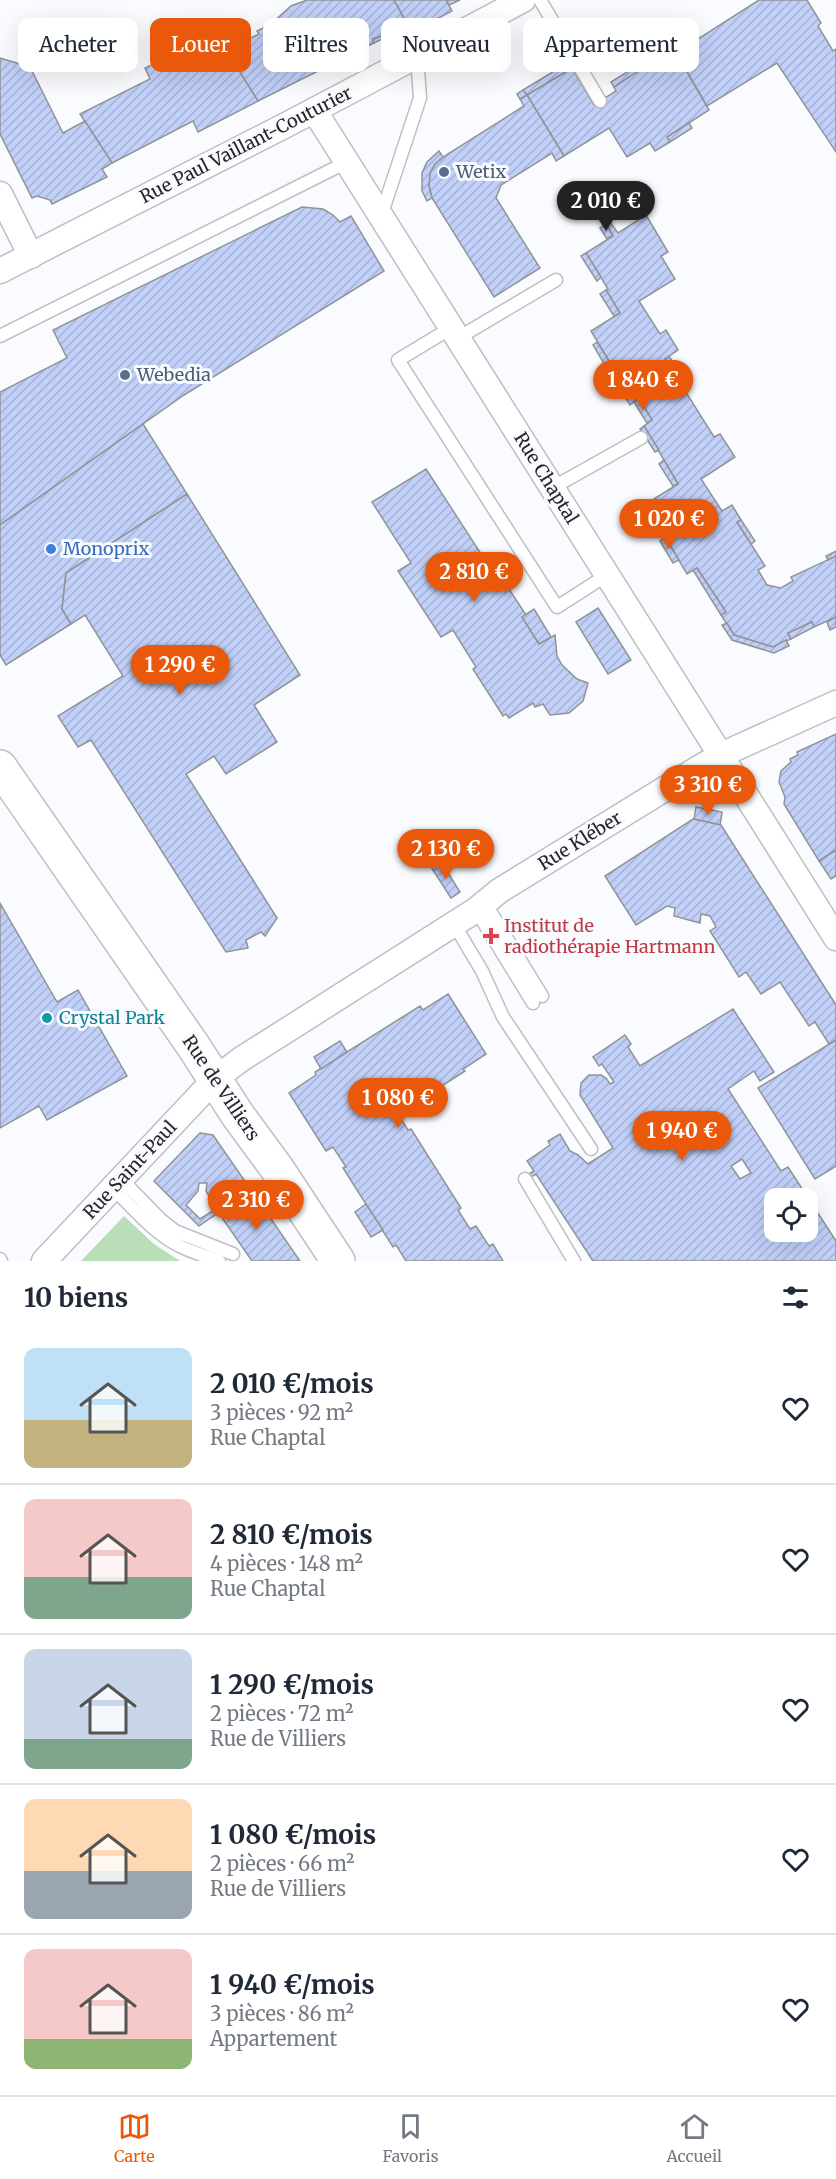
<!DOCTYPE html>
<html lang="fr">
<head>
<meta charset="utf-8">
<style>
	body { margin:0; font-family:Merriweather,serif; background:#f6f6f7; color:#1f2937; height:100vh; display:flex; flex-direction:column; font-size:22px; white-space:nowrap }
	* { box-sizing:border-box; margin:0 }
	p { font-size:20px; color:#747a83 }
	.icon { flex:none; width:33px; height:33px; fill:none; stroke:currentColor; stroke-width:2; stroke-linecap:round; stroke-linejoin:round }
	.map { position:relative; height:1261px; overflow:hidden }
	.panel { display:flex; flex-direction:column; background:#fff; flex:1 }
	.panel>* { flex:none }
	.hud { position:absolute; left:18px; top:18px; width:801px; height:54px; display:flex; gap:12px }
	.tools { position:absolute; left:764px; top:1188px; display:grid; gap:12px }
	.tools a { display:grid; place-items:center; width:54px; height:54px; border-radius:12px; background:#fff; box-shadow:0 6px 24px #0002; font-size:30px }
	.price { position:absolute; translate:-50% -51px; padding:0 14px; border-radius:21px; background:#ea580c; color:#fff; font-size:20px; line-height:39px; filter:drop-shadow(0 2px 3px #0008) }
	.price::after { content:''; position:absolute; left:50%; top:36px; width:18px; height:14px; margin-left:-9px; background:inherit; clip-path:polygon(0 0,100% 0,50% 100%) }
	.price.current { background:#222; color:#fff }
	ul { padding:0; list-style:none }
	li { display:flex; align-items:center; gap:18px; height:150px; padding:0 24px }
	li+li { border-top:2px solid #e0e1e3 }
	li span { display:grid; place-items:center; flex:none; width:168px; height:120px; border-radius:12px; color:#555 }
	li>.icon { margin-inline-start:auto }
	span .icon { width:72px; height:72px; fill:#fffc; stroke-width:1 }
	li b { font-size:26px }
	h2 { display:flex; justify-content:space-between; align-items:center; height:72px; padding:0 24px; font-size:26px }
	.tag { padding:0 21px; border-radius:12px; background:#fff; box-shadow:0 6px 24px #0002; font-size:21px; line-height:54px }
	.tag.current { background:#ea580c; color:#fff }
	.tabs { display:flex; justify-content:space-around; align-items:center; height:84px; border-top:2px solid #e0e1e3; background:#fff; font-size:16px; color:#747a83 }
	.tabs a { display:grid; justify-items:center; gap:3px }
	.tabs .current { color:#ea580c }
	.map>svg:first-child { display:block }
	.green { fill:#badfb8 }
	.building { fill:url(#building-hatch); stroke:#929396; stroke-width:1.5; fill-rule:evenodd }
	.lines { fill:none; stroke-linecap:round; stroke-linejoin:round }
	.lane-casing { stroke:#bdbfc2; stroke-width:15 }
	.street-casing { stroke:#bdbfc2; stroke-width:27 }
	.secondary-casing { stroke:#bdbfc2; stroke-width:36 }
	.lane { stroke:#fff; stroke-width:12 }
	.street { stroke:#fff; stroke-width:24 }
	.secondary { stroke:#fff; stroke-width:33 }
	.service-dot { fill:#5c6f8a; stroke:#f9fbfe; stroke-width:2 }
	.shop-dot { fill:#3f7fe0; stroke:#f9fbfe; stroke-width:2 }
	.health-dot { fill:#e0444e; stroke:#f9fbfe; stroke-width:2 }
	.culture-dot { fill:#0f9aa8; stroke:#f9fbfe; stroke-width:2 }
	.labels { text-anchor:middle; stroke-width:6; stroke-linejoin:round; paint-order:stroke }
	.street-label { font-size:18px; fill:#262728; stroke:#f9fbfe }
	.service-label { font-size:18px; fill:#4e5e75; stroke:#f9fbfe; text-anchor:start }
	.shop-label { font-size:18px; fill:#366cbe; stroke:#f9fbfe; text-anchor:start }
	.health-label { font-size:18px; fill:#be3a42; stroke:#f9fbfe; text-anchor:start }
	.culture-label { font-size:18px; fill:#0d838f; stroke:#f9fbfe; text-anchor:start }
</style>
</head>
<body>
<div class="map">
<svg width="836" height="1261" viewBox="0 0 836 1261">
	<defs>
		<pattern id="building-hatch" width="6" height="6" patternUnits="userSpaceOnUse" patternTransform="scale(1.5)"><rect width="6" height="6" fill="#c1d0f9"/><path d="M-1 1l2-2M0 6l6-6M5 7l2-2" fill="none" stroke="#a6b3d5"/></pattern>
	</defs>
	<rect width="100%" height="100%" fill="#f9fbfe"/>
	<polygon class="green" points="124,1216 154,1244 180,1261 81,1261"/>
	<g class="building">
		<polygon points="307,0 394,0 408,26 373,39 374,43 258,101 226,50 259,34 257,31 271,24 291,6"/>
		<polygon points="394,0 446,0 452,11 412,32"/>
		<polygon points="446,0 460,0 449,5"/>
		<polygon points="759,0 807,0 821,23 818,26 833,51 836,49 836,152 777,63 707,106 676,53"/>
		<polygon points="398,31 374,43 373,39"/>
		<polygon points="218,37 258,101 198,132 193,121 112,163 80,114 150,79 145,68 198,42 200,46"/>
		<polygon points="676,53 709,110 667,137 670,142 655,151 650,143 627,157 609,128 564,156 527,95 572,68 594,105 616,91 614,87 653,61 657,67"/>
		<polygon points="651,57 653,61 614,87 611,82"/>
		<polygon points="0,58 30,67 63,133 85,121 112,163 102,169 107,177 52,204 50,200 37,196 32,198 0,134"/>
		<polygon points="569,62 572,68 527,95 523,90"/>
		<polygon points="523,90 527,95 520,99 517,94"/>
		<polygon points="527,95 564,156 556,161 552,153 501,185 496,198 540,268 494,297 432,198 429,186 430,173 435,164 443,157 524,106 520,99"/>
		<polygon points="689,123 692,128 670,142 667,137"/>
		<polygon points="439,151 443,157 435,164 430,173 429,186 432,198 427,201 422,191 422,173 427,162"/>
		<polygon points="302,207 323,209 333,215 340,222 351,216 384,271 184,395 0,525 0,392 67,358 53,330"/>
		<polygon points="646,215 668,252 661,256 675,279 639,301 660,334 666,330 678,350 665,359 714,437 720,434 735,457 701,479 722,511 732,505 741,520 737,522 765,566 758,570 767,585 781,588 793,581 791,577 836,556 836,617 814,627 812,622 788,633 791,639 773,647 734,635 721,615 726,612 697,568 687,574 665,537 669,535 649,502 678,484 644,426 652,420 639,398 630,405 606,367 611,364 591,331 620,313 606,290 608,289 586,253 613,236 606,224 610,222 618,233"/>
		<polygon points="606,224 613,236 607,239 600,228"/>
		<polygon points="586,253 601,277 597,281 581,256"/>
		<polygon points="606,290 620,313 614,316 600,294"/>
		<polygon points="597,342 611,364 606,367 593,345"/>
		<polygon points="669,356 683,379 680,382 665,359"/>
		<polygon points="606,367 621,390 616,393 602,370"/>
		<polygon points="639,398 652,420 647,423 634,402"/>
		<polygon points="143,424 187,494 66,573 62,609 71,624 6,665 0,655 0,525"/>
		<polygon points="644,426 659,450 655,452 640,429"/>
		<polygon points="664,460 678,484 673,486 659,464"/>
		<polygon points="426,469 496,577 500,575 526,615 522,617 539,644 555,635 557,656 562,665 577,679 588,683 583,701 569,713 550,715 543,704 535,707 533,703 509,718 506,714 503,716 473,669 476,667 453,630 441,637 398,571 411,563 372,502"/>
		<polygon points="187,494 300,675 254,705 277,742 226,774 214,756 186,774 277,918 265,936 261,932 246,940 248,948 226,952 91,740 78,747 58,716 123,676 85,615 71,624 62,609 66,573"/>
		<polygon points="656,512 669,535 665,537 651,515"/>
		<polygon points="741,520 755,541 751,544 737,522"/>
		<polygon points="665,537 679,560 673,563 660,541"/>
		<polygon points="836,551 836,556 828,560 826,556"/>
		<polygon points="697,568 726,612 721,615 693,570"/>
		<polygon points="598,608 631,660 608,674 576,622"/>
		<polygon points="534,609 551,637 539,644 522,617"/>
		<polygon points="836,617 836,627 830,630 827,622"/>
		<polygon points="812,622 814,627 791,639 788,633"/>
		<polygon points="727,623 734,635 773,647 786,640 789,646 774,653 732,640 722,625"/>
		<polygon points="836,734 836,850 819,861 784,804 785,797 779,782 781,771 791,762 790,759 798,755 797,752"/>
		<polygon points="696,807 722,812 720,825 694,819"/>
		<polygon points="693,819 721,825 836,1005 836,1040 829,1044 815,1022 809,1026 780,982 761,994 746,972 739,977 710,931 716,927 710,916 701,914 700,923 674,916 675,908 667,906 636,925 605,876"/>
		<polygon points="836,850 836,876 831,879 819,861"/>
		<polygon points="441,862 460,892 451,898 431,867"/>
		<polygon points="0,903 57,1002 78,990 127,1076 47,1120 39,1106 0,1128"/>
		<polygon points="448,994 486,1054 463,1069 465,1071 417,1102 415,1099 396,1111 408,1130 411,1129 461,1208 458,1210 470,1229 476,1226 489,1246 493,1244 503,1261 406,1261 396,1245 393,1247 343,1168 346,1167 333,1147 326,1151 289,1093 316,1075 315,1072 420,1006 423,1010"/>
		<path d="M733,1009l41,63 -14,9 -6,-10 -26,18 53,82 7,-4 48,74v20h-243l-57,-87 -5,3 -2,-3 5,-3 -7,-10 23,-16 -2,-4 12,-7 10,17 8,4 10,9 25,-16 -33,-53 1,-12 8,-8h12l5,3 4,6 4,-2 -12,-18 -3,2 -6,-9 32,-22 6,9 -3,3 12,19zM715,1119l9,14 -10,6 -9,-14zM742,1159l9,14 -11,6 -9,-13zM774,1198h33v34h-33z"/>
		<polygon points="836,1040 836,1166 815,1179 758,1088"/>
		<polygon points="340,1041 347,1052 321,1069 314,1057"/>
		<path d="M200,1133l13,2 38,55 -52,36 -45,-45zM199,1183h8l-1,8 12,19 -7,2 -11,7 -14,-14 12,-14z"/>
		<polygon points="251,1190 300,1261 252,1261 218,1212"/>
		<polygon points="366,1204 383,1230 371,1237 355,1212"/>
	</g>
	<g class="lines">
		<defs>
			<g id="lane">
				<polyline points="540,0 600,101"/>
				<polyline points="381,216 420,98 417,56"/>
				<polyline points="451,328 398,360 557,607 607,575"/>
				<polyline points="0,336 347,162"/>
				<polyline points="458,338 556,280"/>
				<polyline points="552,488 641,438"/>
				<polyline points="485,903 542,996"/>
				<polyline points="476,910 533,1003"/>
				<polyline points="454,924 482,971 503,1017 591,1149"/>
				<polyline points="121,1179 161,1220 175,1231 233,1254"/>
				<polyline points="525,1179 574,1261"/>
				<path d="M113,1188c21,21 43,48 71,60 11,5 24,9 35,13"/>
				<polyline points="0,1259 1,1261"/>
			</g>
			<g id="street">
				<polyline points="314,110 836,938"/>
				<polyline points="0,194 31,256"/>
				<polyline points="0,271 288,124 523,0"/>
				<polyline points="44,1261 215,1079 240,1060 476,910 499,891 697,769 721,755 836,703"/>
			</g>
			<polyline id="secondary" points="0,767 194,1047 237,1114 278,1170 338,1261"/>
		</defs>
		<use href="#lane" class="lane-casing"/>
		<use href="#street" class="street-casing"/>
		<use href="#secondary" class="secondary-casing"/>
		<use href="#lane" class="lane"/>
		<use href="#street" class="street"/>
		<use href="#secondary" class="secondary"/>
	</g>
	<g class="service-dot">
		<circle cx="444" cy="172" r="6"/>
		<circle cx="125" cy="375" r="6"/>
	</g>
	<circle class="shop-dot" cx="51" cy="549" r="6"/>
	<path class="health-dot" d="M488 927h6v6h6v6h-6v6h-6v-6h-6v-6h6z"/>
	<circle class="culture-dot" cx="47" cy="1018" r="6"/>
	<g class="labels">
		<g class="street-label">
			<text transform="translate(246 145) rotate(-27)" y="6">Rue Paul Vaillant-Couturier</text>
			<text transform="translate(546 478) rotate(58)" y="6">Rue Chaptal</text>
			<text transform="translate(580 841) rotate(-32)" y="6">Rue Kléber</text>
			<text transform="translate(221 1088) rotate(56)" y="6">Rue de Villiers</text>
			<text transform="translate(130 1170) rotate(-47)" y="6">Rue Saint-Paul</text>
		</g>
		<g class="service-label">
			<text x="456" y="178">Wetix</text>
			<text x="137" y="381">Webedia</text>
		</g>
		<g class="shop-label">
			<text x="63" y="555">Monoprix</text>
		</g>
		<g class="health-label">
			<text x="504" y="932">Institut de<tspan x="504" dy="21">radiothérapie Hartmann</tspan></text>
		</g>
		<g class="culture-label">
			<text x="59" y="1024">Crystal Park</text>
		</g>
	</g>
</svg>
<div class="tools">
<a><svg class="icon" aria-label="locate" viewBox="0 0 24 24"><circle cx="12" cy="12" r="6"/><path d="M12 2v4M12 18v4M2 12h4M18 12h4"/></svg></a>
</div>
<b class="price current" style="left:606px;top:232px">2 010 €</b>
<b class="price" style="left:643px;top:411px">1 840 €</b>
<b class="price" style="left:669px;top:550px">1 020 €</b>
<b class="price" style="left:474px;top:603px">2 810 €</b>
<b class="price" style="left:180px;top:696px">1 290 €</b>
<b class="price" style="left:708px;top:816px">3 310 €</b>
<b class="price" style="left:446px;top:880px">2 130 €</b>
<b class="price" style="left:398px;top:1129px">1 080 €</b>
<b class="price" style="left:682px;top:1162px">1 940 €</b>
<b class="price" style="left:256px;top:1231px">2 310 €</b>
<div class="hud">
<a class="tag">Acheter</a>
<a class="tag current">Louer</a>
<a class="tag">Filtres</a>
<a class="tag">Nouveau</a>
<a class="tag">Appartement</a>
</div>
</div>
<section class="panel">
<h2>10 biens<svg class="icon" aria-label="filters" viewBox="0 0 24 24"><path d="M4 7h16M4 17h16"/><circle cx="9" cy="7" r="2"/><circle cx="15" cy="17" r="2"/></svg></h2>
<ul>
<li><span style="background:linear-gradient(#bfe0f5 60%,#c2b280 0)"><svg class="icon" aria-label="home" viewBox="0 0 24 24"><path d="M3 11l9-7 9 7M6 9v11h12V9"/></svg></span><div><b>2 010 €/mois</b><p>3 pièces · 92 m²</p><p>Rue Chaptal</p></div><svg class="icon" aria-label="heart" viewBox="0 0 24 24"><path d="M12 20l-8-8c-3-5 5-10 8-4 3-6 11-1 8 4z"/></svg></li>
<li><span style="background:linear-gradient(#f6c9c9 65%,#7fa58c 0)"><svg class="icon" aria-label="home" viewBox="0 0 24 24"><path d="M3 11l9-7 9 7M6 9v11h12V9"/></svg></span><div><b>2 810 €/mois</b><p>4 pièces · 148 m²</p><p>Rue Chaptal</p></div><svg class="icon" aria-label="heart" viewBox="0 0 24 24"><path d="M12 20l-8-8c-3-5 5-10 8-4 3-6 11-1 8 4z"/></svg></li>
<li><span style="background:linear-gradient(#c9d6e8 75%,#7fa58c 0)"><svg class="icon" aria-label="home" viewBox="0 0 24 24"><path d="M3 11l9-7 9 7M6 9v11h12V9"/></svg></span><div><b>1 290 €/mois</b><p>2 pièces · 72 m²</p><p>Rue de Villiers</p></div><svg class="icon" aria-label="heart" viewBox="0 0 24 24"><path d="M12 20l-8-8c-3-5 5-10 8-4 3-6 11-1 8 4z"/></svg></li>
<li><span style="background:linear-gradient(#ffd9b3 60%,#9aa5b1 0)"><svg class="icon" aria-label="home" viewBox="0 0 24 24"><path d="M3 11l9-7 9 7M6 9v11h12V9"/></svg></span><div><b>1 080 €/mois</b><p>2 pièces · 66 m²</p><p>Rue de Villiers</p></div><svg class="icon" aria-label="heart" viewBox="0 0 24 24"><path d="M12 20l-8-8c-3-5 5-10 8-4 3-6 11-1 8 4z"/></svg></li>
<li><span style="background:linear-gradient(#f6c9c9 75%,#8fb573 0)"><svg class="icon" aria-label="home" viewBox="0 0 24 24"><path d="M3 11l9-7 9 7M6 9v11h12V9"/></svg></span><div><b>1 940 €/mois</b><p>3 pièces · 86 m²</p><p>Appartement</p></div><svg class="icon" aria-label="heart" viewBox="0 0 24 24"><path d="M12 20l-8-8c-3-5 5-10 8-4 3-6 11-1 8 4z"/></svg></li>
</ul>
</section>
<nav class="tabs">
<a class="current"><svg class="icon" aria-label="map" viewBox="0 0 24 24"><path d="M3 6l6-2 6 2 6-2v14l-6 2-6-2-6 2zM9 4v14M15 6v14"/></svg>Carte</a>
<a><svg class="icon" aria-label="saved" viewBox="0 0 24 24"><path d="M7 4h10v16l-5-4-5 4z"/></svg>Favoris</a>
<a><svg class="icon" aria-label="home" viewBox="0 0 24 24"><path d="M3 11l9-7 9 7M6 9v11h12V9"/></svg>Accueil</a>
</nav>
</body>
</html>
